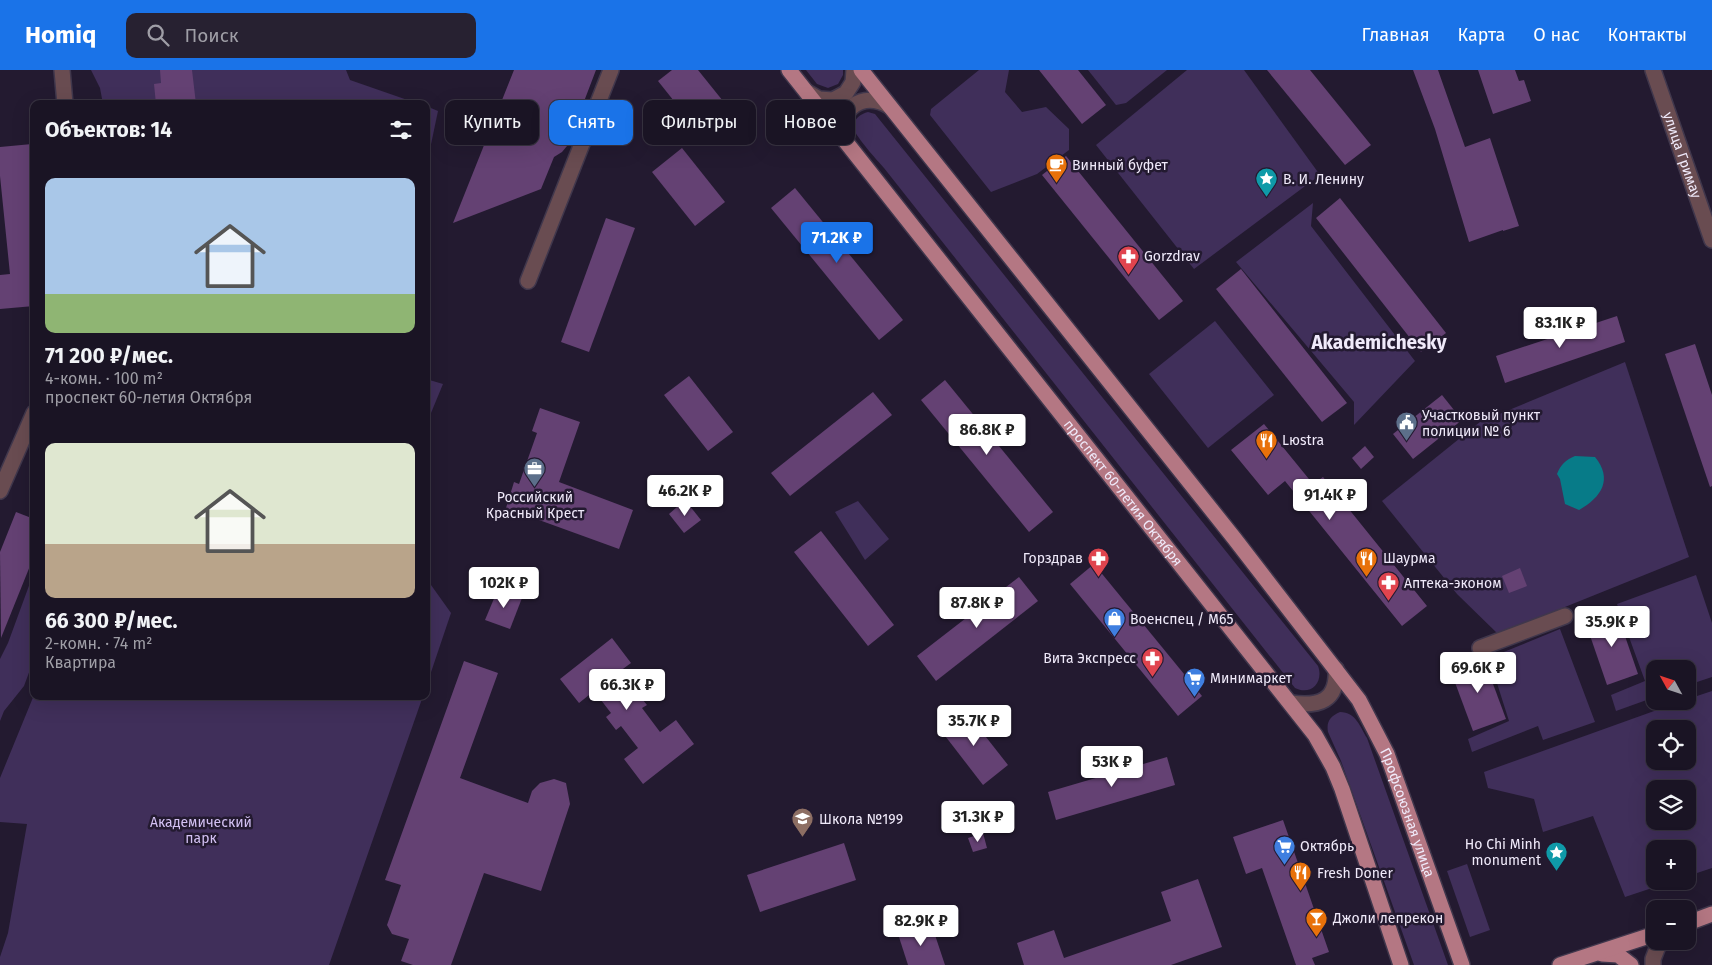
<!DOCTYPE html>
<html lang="ru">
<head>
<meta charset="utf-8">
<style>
	body { margin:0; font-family:"Fira Sans",sans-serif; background:#272131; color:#f1f3f6; height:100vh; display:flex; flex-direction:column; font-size:19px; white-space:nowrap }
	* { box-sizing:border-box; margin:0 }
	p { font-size:16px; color:#9f9ea6 }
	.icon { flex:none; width:28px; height:28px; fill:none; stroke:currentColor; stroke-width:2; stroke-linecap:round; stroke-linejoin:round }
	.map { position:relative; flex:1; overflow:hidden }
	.side { position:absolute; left:30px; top:30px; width:400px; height:600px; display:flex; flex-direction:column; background:#1a1424; border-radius:10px; box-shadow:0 5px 20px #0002,0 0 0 1px #383341 }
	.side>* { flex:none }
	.guide { position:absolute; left:445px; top:30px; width:475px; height:45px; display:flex; gap:10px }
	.needle { width:32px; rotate:310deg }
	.controls { position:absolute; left:1646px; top:590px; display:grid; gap:10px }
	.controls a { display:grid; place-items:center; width:50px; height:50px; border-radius:10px; background:#1a1424; box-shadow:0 5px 20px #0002,0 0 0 1px #383341; font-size:25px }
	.price { position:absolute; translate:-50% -42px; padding:0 11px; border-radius:5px; background:#fff; color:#222; font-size:16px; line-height:32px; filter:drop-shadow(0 1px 2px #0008) }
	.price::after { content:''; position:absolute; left:50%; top:30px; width:15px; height:11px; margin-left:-8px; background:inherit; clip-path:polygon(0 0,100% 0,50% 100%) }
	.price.current { background:#1a73e8; color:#fff }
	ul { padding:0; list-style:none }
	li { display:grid; align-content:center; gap:10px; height:265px; padding:0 15px }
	li span { display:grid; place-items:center; height:155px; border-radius:10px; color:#555 }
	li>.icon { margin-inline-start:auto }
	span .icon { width:90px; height:90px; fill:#fffc; stroke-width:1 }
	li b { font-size:21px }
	h2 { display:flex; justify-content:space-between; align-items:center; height:60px; padding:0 15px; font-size:21px }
	.tag { padding:0 18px; border-radius:10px; background:#1a1424; box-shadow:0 5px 20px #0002,0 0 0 1px #383341; font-size:18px; line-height:45px }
	.tag.current { background:#1a73e8; color:#fff }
	header { display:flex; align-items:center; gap:30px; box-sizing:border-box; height:70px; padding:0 25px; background:#1a73e8; color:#fff }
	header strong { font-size:24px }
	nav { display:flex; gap:28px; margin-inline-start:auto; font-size:18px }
	.search { width:350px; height:45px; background:#272131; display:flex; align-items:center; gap:12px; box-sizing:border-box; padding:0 18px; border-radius:10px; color:#9f9ea6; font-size:19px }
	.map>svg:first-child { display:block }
	.green { fill:#402f5a; fill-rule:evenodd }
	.water { fill:#077b88 }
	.building { fill:#644173 }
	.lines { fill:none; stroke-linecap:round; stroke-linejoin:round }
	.minor-casing { stroke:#40374c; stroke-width:18 }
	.major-casing { stroke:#40374c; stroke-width:18 }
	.minor { stroke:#694c51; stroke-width:15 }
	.major { stroke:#b47783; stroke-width:15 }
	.labels { text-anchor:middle; stroke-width:5; stroke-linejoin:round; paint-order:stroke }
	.street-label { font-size:14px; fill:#f0eafa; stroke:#231a30 }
	.poi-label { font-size:14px; fill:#f0eafa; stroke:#231a30; text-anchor:start }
	.park-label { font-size:14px; fill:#d3c1f3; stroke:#231a30 }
	.district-label { font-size:19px; font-weight:bold; fill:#f0eafa; stroke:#231a30 }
</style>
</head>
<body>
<header>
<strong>Homiq</strong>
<div class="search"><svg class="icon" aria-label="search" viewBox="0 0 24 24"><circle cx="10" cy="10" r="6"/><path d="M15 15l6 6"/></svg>Поиск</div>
<nav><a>Главная</a><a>Карта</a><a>О нас</a><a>Контакты</a></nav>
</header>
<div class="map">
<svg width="1712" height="895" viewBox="0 0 1712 895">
	<rect width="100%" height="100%" fill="#231a30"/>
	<g class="green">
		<polygon points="91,0 346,0 350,10 419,34 103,34 100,18"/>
		<polygon points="806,0 843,0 843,5 838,14 828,18 817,14"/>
		<polygon points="979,0 1009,0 1005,22 1022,42 1046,37 1069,59 1069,80 1037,104 991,122 930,45 931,39"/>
		<polygon points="1088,0 1167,0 1126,33 1116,35"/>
		<polygon points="1187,0 1244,0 1320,105 1194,199 1096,75"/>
		<polygon points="426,36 438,41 426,98"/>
		<path d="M868,42l7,2 443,552c6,16 -7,30 -23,22l-411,-520c-7,-8 -28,-31 -30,-39 -2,-9 6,-15 14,-17z"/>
		<polygon points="1313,133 1311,156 1415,291 1354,355 1354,332 1236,192"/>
		<polygon points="1215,251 1274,325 1208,378 1149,304"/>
		<polygon points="1625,292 1689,487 1498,564 1457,524 1382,431 1480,352"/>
		<polygon points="426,309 443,314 426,355"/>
		<polygon points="858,431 889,469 865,490 835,442"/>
		<polygon points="34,502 34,589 24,616 4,641 0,651 0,589 8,573"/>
		<polygon points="1696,505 1712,553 1712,607 1688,615 1688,599 1655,599 1655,627 1616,641 1611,625 1645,611 1617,534"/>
		<polygon points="426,508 451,543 426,617"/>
		<polygon points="1560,559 1595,652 1543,670 1538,656 1472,682 1468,669 1509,651 1489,588"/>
		<path d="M1712,621v177l-24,8v-27h-33v32h18l-48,16 -32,-81 -50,16 -9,-33 -46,-11 -4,-16 198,-71h6v-2zM1655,659h33v32h-33zM1655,719h33v32h-33z"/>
		<polygon points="34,625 423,626 329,895 0,895 0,887 8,863 27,754 0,752 0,708"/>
		<path d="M1340,642c16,0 20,15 27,26l81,227h-34l-73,-204 -13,-29c-2,-11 3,-16 12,-20z"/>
		<polygon points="1467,794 1490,860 1470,867 1447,801"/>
	</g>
	<path class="water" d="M1575,386l20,1c18,22 7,40 -16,53l-14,-6 -5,-25 -3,-5c4,-10 9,-14 18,-18z"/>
	<g class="building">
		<polygon points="160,0 192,0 196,34 156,34 154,14 161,13"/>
		<polygon points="514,0 596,0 567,76 562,82 554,87 541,119 453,153"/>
		<polygon points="672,0 698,0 731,41 701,65 658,11"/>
		<polygon points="1039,0 1078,0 1106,35 1082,54"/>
		<polygon points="1267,0 1310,0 1371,75 1345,95"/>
		<polygon points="1413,0 1438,0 1465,77 1490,68 1519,156 1503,161 1503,160 1469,172 1435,59"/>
		<polygon points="1478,0 1515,0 1519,11 1524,10 1531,31 1493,44"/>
		<polygon points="32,74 34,93 34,236 0,239 0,205 10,204 0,106 0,77"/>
		<polygon points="682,78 725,132 695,156 652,102"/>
		<polygon points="1066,86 1183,231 1159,250 1042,105"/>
		<polygon points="795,118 903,250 879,270 771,138"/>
		<polygon points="1340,128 1446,263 1421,282 1316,148"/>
		<polygon points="606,148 635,158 589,282 561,272"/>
		<polygon points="1241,199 1347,333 1322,352 1216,219"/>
		<polygon points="1617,246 1625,272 1505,313 1496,286"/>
		<polygon points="1695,274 1712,325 1712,416 1710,417 1665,284"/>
		<polygon points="689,306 733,362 708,381 664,325"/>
		<polygon points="945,310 1053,442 1029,462 921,330"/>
		<polygon points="873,322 892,345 790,426 771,403"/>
		<polygon points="1442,325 1462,350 1413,389 1393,364"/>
		<polygon points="540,338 580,352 559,412 633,440 619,479 506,438 514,412 519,414 537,363 532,361"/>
		<polygon points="1264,354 1313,414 1323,407 1427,536 1402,556 1285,411 1268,425 1231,380"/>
		<polygon points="1365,376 1374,387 1361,399 1352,388"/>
		<polygon points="685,430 701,450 684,463 669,444"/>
		<polygon points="16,442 34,449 34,486 1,568 0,482"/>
		<polygon points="821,461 894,555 868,576 794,482"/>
		<polygon points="1094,494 1202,626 1178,646 1070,514"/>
		<polygon points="1520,498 1527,516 1509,523 1502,506"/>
		<polygon points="1019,507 1038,531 936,611 917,586"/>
		<polygon points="498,519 522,528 510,559 485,550"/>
		<polygon points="1616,540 1638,604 1607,615 1585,551"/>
		<polygon points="612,568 631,593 616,604 634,627 638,624 647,635 642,638 660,662 676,650 694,674 643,714 624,689 638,678 621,656 616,660 606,647 611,643 594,621 579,633 560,609"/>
		<polygon points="1483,587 1506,649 1473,661 1450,599"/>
		<polygon points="464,591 498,603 460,708 528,733 532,721 540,713 554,709 566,713 570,734 541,821 484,803 451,895 413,895 401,891 409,869 392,864 387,855 401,815 385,810"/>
		<polygon points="964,639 1008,695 983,715 939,658"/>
		<polygon points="1167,687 1175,715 1056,750 1048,722"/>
		<polygon points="1283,750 1329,882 1312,888 1315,895 1296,895 1262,798 1246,804 1233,767"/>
		<polygon points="983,763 987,778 973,782 968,768"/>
		<polygon points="844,773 856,810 760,842 747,805"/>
		<polygon points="1198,809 1222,877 1171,895 1024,895 1017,873 1054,860 1064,888 1171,851 1161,822"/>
		<polygon points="931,853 945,895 908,895 898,864"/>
	</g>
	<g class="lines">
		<defs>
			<g id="minor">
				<polyline points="62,0 65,34"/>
				<path id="s1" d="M1653,0l59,170"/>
				<polyline points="807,22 819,29 833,30 846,23 853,12 854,0"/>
				<path d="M844,69c-7,-29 18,-49 45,-33"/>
				<polyline points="528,211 611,0"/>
				<polyline points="0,421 34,343"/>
				<polyline points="1480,578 1565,546"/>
				<path d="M1291,633c28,4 47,-2 45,-34"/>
				<polyline points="1653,895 1653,889 1660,871"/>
			</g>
			<g id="major">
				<path id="s2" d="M789,0l526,665 18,32 9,22 59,176"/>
				<path id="s3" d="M861,0l373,468 125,162 28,54 75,211"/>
				<polyline points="1688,853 1712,844"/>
				<polyline points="1602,884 1618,885 1631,895"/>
				<polyline points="1560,895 1655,864"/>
			</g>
		</defs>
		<use href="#minor" class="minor-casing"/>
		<use href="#major" class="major-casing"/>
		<use href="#minor" class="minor"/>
		<use href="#major" class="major"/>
	</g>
	<defs>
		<symbol id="cafe-pin" viewBox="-11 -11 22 30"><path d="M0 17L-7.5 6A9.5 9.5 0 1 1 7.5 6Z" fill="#e8710a" stroke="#231a30"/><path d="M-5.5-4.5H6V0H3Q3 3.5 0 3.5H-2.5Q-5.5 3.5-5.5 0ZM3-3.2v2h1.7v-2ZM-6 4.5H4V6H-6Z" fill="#fff"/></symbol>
		<symbol id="sight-pin" viewBox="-11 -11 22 30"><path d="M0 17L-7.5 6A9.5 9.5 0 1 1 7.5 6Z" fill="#0f9aa8" stroke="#231a30"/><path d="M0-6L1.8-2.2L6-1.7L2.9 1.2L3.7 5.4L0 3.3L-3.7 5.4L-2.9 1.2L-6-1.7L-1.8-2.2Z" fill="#fff"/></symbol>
		<symbol id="pharmacy-pin" viewBox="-11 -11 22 30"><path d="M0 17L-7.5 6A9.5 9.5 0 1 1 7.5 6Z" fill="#e0444e" stroke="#231a30"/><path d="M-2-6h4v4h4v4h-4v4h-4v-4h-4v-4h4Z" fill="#fff"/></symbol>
		<symbol id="civic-pin" viewBox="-11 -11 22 30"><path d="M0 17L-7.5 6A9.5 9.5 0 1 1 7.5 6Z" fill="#5c6f8a" stroke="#231a30"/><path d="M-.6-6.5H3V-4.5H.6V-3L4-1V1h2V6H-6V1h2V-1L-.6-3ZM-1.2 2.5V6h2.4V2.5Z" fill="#fff"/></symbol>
		<symbol id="restaurant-pin" viewBox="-11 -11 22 30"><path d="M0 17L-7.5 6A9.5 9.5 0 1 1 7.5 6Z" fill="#e8710a" stroke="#231a30"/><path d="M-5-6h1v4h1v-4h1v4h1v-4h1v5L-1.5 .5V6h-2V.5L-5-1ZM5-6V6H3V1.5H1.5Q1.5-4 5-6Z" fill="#fff"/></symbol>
		<symbol id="office-pin" viewBox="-11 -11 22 30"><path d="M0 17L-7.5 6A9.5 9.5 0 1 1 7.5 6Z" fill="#5c6f8a" stroke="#231a30"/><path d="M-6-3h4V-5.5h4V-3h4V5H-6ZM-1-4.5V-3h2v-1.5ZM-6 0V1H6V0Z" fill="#fff"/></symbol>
		<symbol id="shop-pin" viewBox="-11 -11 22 30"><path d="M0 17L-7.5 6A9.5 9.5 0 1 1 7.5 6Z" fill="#3f7fe0" stroke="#231a30"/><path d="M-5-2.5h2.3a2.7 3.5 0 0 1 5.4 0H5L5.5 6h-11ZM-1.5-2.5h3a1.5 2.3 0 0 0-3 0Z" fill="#fff"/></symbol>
		<symbol id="supermarket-pin" viewBox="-11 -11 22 30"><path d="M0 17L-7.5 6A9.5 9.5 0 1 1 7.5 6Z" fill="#3f7fe0" stroke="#231a30"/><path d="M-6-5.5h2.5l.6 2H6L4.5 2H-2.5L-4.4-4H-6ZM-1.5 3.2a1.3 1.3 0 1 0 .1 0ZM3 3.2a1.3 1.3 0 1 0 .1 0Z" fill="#fff"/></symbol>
		<symbol id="school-pin" viewBox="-11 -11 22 30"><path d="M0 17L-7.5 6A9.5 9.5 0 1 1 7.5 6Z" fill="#8d6e63" stroke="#231a30"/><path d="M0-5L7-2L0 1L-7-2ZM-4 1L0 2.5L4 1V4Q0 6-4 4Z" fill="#fff"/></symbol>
		<symbol id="bar-pin" viewBox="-11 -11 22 30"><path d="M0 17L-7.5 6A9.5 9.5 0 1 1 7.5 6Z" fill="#e8710a" stroke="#231a30"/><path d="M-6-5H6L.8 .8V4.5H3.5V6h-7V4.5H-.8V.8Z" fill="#fff"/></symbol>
	</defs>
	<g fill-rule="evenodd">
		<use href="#cafe-pin" x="1044" y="82" width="25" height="34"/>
		<use href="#sight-pin" x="1254" y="96" width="25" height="34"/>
		<use href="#pharmacy-pin" x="1116" y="174" width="25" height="34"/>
		<use href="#civic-pin" x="1394" y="340" width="25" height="34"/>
		<use href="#restaurant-pin" x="1254" y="358" width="25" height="34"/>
		<use href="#office-pin" x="522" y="386" width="25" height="34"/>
		<use href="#pharmacy-pin" x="1086" y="476" width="25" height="34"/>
		<use href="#restaurant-pin" x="1354" y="476" width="25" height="34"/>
		<use href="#pharmacy-pin" x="1376" y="500" width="25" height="34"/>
		<use href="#shop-pin" x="1102" y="536" width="25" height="34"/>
		<use href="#pharmacy-pin" x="1140" y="576" width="25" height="34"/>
		<use href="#supermarket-pin" x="1182" y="596" width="25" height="34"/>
		<use href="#school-pin" x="790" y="736" width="25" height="34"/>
		<use href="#supermarket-pin" x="1272" y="764" width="25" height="34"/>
		<use href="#sight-pin" x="1544" y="770" width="25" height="34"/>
		<use href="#restaurant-pin" x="1288" y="790" width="25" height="34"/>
		<use href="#bar-pin" x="1304" y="836" width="25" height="34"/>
	</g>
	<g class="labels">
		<g class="street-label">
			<text dy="5" stroke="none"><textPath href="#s1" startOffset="90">улица Гримау</textPath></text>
			<text dy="5" stroke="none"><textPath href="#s2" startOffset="539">проспект 60-летия Октября</textPath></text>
			<text dy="5" stroke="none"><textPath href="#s3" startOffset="926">Профсоюзная улица</textPath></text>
		</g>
		<g class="poi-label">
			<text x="1072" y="100">Винный буфет</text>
			<text x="1283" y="114">В. И. Ленину</text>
			<text x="1144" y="191">Gorzdrav</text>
			<text x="1422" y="350">Участковый пункт<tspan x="1422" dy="16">полиции № 6</tspan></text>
			<text x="1282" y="375">Lюstra</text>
			<text x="535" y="432" text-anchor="middle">Российский<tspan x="535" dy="16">Красный Крест</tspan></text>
			<text x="1083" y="493" text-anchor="end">Горздрав</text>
			<text x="1383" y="493">Шаурма</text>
			<text x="1404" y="518">Аптека-эконом</text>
			<text x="1130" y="554">Военспец / М65</text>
			<text x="1136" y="593" text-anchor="end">Вита Экспресс</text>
			<text x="1210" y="613">Минимаркет</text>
			<text x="819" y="754">Школа №199</text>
			<text x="1541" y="779" text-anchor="end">Ho Chi Minh<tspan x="1541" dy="16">monument</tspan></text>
			<text x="1300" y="781">Октябрь</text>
			<text x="1317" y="808">Fresh Doner</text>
			<text x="1333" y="853">Джоли лепрекон</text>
		</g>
		<g class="park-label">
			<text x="201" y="757">Академический<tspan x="201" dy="16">парк</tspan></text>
		</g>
		<g class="district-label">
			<text x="1379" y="279">Akademichesky</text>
		</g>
	</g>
</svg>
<div class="controls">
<a><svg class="needle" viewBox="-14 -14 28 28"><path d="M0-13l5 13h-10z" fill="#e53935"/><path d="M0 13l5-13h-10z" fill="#9f9ea6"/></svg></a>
<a><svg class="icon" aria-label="locate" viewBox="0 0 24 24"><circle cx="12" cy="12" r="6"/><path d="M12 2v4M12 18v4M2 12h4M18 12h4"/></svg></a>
<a><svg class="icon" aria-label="layers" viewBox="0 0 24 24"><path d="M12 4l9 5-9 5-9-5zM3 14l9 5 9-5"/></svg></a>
<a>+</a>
<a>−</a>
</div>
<b class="price current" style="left:837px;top:194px">71.2K ₽</b>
<b class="price" style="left:1560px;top:279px">83.1K ₽</b>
<b class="price" style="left:987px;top:386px">86.8K ₽</b>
<b class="price" style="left:685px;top:447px">46.2K ₽</b>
<b class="price" style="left:1330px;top:451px">91.4K ₽</b>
<b class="price" style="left:504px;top:539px">102K ₽</b>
<b class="price" style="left:977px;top:559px">87.8K ₽</b>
<b class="price" style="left:1612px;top:578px">35.9K ₽</b>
<b class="price" style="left:1478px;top:624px">69.6K ₽</b>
<b class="price" style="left:627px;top:641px">66.3K ₽</b>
<b class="price" style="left:974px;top:677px">35.7K ₽</b>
<b class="price" style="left:1112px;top:718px">53K ₽</b>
<b class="price" style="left:978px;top:773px">31.3K ₽</b>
<b class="price" style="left:921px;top:877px">82.9K ₽</b>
<div class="guide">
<a class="tag">Купить</a>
<a class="tag current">Снять</a>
<a class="tag">Фильтры</a>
<a class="tag">Новое</a>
</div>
<section class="side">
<h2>Объектов: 14<svg class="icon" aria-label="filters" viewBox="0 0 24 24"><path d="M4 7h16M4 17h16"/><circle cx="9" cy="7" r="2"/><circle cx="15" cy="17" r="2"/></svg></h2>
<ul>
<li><span style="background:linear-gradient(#a9c7e8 75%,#8fb573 0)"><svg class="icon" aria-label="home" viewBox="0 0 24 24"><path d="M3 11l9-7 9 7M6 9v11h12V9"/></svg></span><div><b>71 200 ₽/мес.</b><p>4-комн. · 100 m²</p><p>проспект 60-летия Октября</p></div></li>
<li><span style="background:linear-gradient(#dfe7d0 65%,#b9a48a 0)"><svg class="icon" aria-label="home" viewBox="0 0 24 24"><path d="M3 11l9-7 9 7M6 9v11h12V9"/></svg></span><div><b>66 300 ₽/мес.</b><p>2-комн. · 74 m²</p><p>Квартира</p></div></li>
</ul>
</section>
</div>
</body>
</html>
